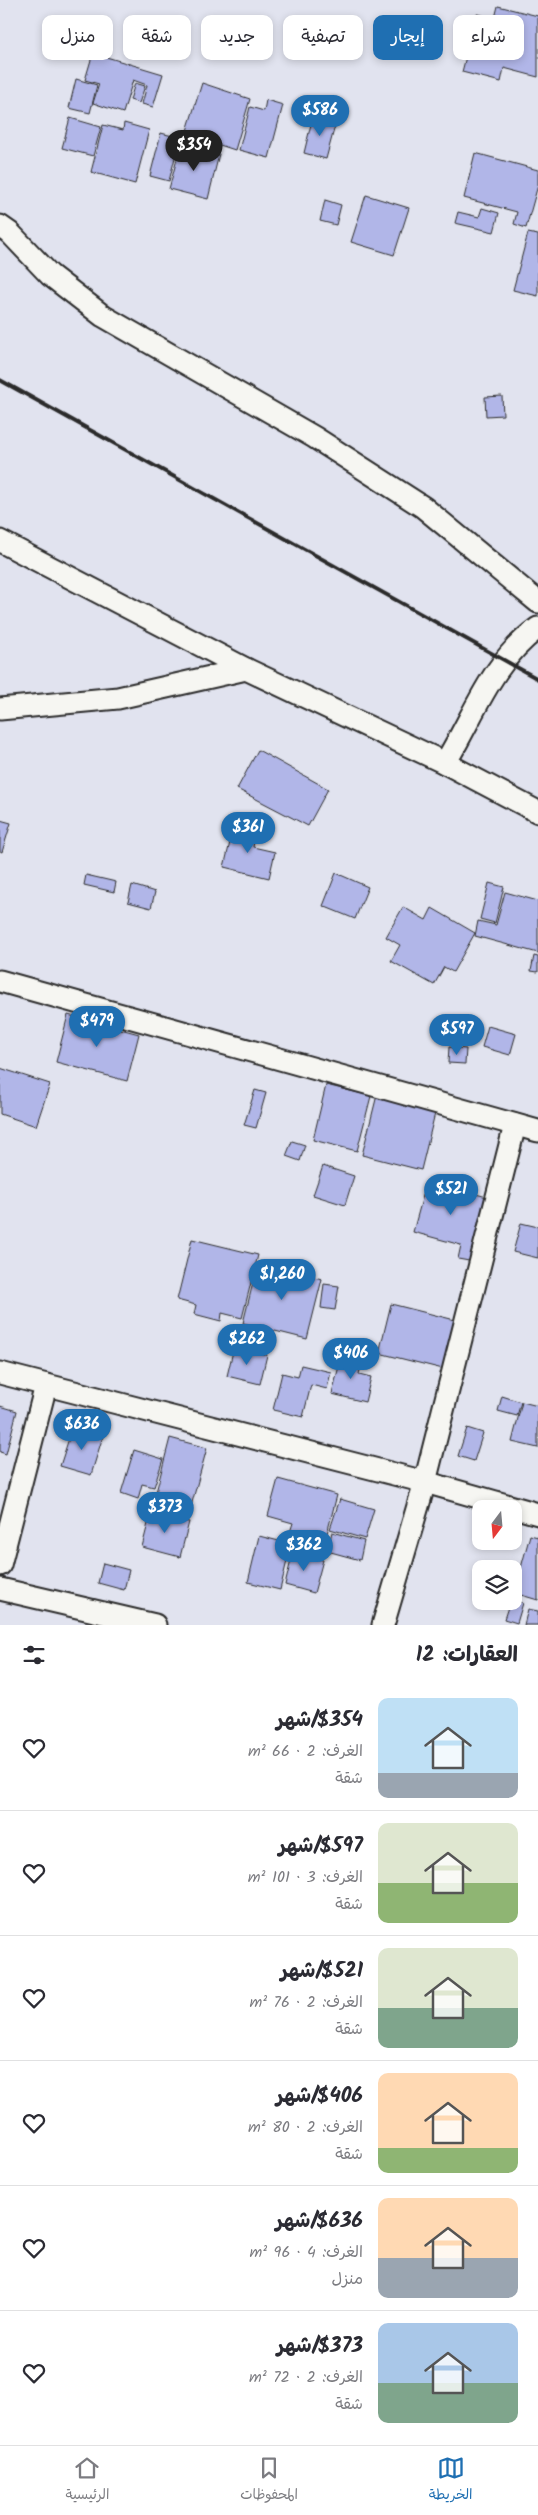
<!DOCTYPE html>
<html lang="ar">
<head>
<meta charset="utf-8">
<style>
	body { margin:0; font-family:Kalam,"Playpen Sans Arabic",sans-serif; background:#f7f7f7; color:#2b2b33; direction:rtl; height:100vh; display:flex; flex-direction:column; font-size:19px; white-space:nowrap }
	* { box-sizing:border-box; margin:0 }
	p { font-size:16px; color:#7c7c81 }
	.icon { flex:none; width:28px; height:28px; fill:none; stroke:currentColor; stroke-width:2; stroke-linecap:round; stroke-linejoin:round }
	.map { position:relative; height:1625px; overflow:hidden; direction:ltr }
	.drawer { display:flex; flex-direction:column; background:#fff; flex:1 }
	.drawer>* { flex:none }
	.hud { position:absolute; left:15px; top:15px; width:509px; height:45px; direction:rtl; display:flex; gap:10px }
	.needle { width:32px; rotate:196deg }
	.fabs { position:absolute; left:472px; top:1500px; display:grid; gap:10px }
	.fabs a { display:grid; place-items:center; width:50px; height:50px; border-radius:10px; background:#fff; box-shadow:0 2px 8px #0003; font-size:25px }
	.price { position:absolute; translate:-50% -42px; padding:0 11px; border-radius:18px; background:#1f6fb2; color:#fff; font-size:16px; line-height:32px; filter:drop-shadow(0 1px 2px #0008) }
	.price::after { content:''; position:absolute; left:50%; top:30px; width:15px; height:11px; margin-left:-8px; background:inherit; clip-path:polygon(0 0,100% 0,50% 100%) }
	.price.active { background:#222; color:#fff }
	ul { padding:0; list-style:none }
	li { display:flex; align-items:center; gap:15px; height:125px; padding:0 20px }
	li+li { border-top:1px solid #e1e1e2 }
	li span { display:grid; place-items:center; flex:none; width:140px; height:100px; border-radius:10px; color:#555 }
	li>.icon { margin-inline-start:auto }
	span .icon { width:60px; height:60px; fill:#fffc; stroke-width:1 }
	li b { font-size:21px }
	h2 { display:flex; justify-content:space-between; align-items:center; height:60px; padding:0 20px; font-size:21px }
	.tag { padding:0 18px; border-radius:10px; background:#fff; box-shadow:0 2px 8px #0003; font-size:18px; line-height:45px }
	.tag.active { background:#1f6fb2; color:#fff }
	.tabs { display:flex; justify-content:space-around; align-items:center; height:70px; border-top:1px solid #e1e1e2; background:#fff; font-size:14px; color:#7c7c81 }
	.tabs a { display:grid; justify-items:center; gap:2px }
	.tabs .active { color:#1f6fb2 }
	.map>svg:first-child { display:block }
	.building { fill:#b1b6e8; stroke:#2b2b2b }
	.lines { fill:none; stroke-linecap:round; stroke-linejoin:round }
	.street-casing { stroke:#2b2b2b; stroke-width:25 }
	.street { stroke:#f6f6f2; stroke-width:21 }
	.rail { stroke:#2b2b2b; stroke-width:4 }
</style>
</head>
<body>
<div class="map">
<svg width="538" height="1625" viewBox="0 0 538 1625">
	<rect width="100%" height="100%" fill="#e1e3ef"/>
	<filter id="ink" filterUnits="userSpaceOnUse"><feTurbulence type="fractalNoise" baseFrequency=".02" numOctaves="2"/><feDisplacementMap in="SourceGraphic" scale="10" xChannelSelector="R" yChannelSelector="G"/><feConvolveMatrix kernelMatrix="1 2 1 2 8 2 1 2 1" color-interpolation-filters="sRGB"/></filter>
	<g filter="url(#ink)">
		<g class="building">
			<polygon points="498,6 538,16 538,77 504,68 501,82 462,72 477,14 495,18"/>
			<polygon points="93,53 163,74 153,107 142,104 147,85 133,80 123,113 93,103 99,84 85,80"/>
			<polygon points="76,79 97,85 90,113 69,108"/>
			<polygon points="135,83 145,86 139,103 130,100"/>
			<polygon points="202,83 250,99 235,150 186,134"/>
			<polygon points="266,100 283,105 269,158 239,150 250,107 264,111"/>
			<polygon points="313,116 336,122 326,159 304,153"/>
			<polygon points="70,118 101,127 93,156 62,148"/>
			<polygon points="124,123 149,130 135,184 91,172 103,125 123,130"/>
			<polygon points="161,133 180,138 169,181 150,176"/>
			<polygon points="181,144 219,154 208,199 169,189"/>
			<polygon points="475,153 538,170 538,185 526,228 514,224 517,212 464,198"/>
			<polygon points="366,195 409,208 394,255 351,242"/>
			<polygon points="325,200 341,205 336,225 320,221"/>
			<polygon points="482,208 499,213 494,232 455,223 458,212 479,217"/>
			<polygon points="528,233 538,235 538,296 513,290"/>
			<polygon points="502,396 503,415 486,416 485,397"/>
			<polygon points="258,750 328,789 308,826 237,789"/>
			<polygon points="0,820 11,823 2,852 0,851"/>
			<polygon points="234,826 256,832 253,847 275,852 269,878 224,867"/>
			<polygon points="336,873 368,887 355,919 323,906"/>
			<polygon points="86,875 116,882 114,892 84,885"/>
			<polygon points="489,883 504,887 495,923 480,919"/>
			<polygon points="132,885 155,892 151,908 128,902"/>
			<polygon points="505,892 538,901 538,953 475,936 478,921 496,925"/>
			<polygon points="403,907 426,920 432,908 475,933 453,972 444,967 434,985 391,961 400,945 386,937"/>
			<polygon points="534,956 538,957 538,972 531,971"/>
			<polygon points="68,1015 139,1034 127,1081 56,1062"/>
			<polygon points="488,1026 516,1034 510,1055 482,1047"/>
			<polygon points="449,1047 466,1049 465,1064 448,1063"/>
			<polygon points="0,1068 50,1084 36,1126 0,1114"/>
			<polygon points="326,1085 371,1096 357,1151 313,1140"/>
			<polygon points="255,1090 266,1093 256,1128 244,1125"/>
			<polygon points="378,1091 437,1105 421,1170 362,1155"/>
			<polygon points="292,1141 305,1145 300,1161 286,1156"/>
			<polygon points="323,1166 354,1176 345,1205 313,1195"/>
			<polygon points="427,1181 487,1197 469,1261 458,1259 461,1245 413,1232"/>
			<polygon points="521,1223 538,1227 538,1258 513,1252"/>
			<polygon points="192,1239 258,1255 242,1318 222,1313 221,1321 194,1314 196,1305 177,1300"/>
			<polygon points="258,1263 322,1279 307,1339 243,1323"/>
			<polygon points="324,1284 339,1286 335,1310 321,1308"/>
			<polygon points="391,1304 459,1321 447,1370 379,1353"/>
			<polygon points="239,1329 269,1338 266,1349 236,1341"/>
			<polygon points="234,1347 267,1355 260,1384 227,1376"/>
			<polygon points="342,1354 363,1359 359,1374 371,1377 365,1402 332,1394"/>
			<polygon points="301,1365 331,1372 327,1389 311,1385 303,1417 273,1410 282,1373 298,1377"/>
			<polygon points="502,1396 521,1402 517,1416 498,1411"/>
			<polygon points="522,1402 538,1406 538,1448 512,1442"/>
			<polygon points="0,1406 17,1411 6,1454 0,1452"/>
			<polygon points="73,1426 103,1436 91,1475 60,1466"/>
			<polygon points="467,1428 483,1433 474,1461 458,1456"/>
			<polygon points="170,1438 207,1448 190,1510 154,1500"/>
			<polygon points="134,1450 163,1459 154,1487 142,1484 138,1499 121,1493"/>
			<polygon points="278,1479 337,1495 325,1541 290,1532 293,1523 268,1516"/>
			<polygon points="340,1499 374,1509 365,1539 330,1529"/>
			<polygon points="151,1512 189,1522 180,1557 142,1547"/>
			<polygon points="332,1532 364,1541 360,1560 327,1551"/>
			<polygon points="530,1535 538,1537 538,1600 514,1593"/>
			<polygon points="259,1536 291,1544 280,1590 248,1582"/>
			<polygon points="293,1552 323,1560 314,1593 285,1585"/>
			<polygon points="103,1563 129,1570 124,1590 98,1583"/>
			<polygon points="514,1600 523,1603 517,1623 504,1619 510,1601"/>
			<polygon points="528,1609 538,1611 538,1625 524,1625"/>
		</g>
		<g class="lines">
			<defs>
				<g id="street">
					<polyline points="0,226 10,233 50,275 103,316 314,437 423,507 538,602"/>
					<polyline points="0,541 246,669 445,763 538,812"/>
					<polyline points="0,709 118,698 246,669"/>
					<path d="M445,763c29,-47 46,-101 93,-135"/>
					<polyline points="0,981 538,1131"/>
					<polyline points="0,1373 425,1482 538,1514"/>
					<polyline points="0,1565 46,1385"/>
					<polyline points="0,1589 155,1625"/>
					<polyline points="383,1625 425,1482 515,1125"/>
				</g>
			</defs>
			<use href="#street" class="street-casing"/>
			<use href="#street" class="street"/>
			<polyline class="rail" points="0,380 538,679"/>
		</g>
	</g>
</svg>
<div class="fabs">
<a><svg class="needle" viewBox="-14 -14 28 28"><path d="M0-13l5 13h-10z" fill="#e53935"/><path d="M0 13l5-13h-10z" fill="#7c7c81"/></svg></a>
<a><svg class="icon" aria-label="layers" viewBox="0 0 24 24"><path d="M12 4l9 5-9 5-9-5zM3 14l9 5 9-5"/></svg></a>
</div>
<b class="price" style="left:320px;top:137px">$586</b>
<b class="price active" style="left:194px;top:172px">$354</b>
<b class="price" style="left:248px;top:854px">$361</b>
<b class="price" style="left:97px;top:1048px">$479</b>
<b class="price" style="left:457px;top:1056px">$597</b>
<b class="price" style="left:451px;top:1216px">$521</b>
<b class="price" style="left:282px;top:1301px">$1,260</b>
<b class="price" style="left:247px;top:1366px">$262</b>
<b class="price" style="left:351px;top:1380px">$406</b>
<b class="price" style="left:82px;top:1451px">$636</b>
<b class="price" style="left:165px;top:1534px">$373</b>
<b class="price" style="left:304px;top:1572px">$362</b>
<div class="hud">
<a class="tag">شراء</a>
<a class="tag active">إيجار</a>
<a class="tag">تصفية</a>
<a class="tag">جديد</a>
<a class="tag">شقة</a>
<a class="tag">منزل</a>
</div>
</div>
<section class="drawer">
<h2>العقارات: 12<svg class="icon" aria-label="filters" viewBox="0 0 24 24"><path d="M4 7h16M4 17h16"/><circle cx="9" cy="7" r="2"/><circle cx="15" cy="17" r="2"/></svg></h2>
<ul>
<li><span style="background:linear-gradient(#bfe0f5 75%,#9aa5b1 0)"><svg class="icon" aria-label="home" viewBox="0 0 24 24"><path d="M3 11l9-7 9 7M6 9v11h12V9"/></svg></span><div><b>$354/شهر</b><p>الغرف: 2 · 66 m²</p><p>شقة</p></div><svg class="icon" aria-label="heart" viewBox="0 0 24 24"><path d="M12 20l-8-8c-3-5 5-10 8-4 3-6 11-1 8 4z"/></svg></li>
<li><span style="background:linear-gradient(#dfe7d0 60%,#8fb573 0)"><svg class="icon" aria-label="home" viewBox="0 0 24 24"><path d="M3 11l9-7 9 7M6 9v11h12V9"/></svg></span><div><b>$597/شهر</b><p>الغرف: 3 · 101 m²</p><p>شقة</p></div><svg class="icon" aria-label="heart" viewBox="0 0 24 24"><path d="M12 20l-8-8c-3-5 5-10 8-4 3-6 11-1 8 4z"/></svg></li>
<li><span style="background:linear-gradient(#dfe7d0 60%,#7fa58c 0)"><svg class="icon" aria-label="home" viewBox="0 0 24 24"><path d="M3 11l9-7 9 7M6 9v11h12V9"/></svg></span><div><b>$521/شهر</b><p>الغرف: 2 · 76 m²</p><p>شقة</p></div><svg class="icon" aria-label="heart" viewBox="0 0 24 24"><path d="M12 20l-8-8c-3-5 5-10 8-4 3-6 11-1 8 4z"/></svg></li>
<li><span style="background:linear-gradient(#ffd9b3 75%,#8fb573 0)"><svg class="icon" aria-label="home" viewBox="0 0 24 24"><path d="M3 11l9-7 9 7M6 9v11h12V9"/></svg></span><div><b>$406/شهر</b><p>الغرف: 2 · 80 m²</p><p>شقة</p></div><svg class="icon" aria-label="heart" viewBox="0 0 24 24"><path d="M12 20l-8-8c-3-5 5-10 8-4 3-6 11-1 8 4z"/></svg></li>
<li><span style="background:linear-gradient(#ffd9b3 60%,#9aa5b1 0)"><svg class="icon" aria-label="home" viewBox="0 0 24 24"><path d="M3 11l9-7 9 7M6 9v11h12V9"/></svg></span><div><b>$636/شهر</b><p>الغرف: 4 · 96 m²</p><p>منزل</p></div><svg class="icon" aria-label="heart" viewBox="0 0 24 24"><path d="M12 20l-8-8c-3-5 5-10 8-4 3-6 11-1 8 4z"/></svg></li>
<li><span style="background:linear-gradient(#a9c7e8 60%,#7fa58c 0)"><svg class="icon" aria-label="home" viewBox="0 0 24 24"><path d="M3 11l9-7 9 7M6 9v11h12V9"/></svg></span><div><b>$373/شهر</b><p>الغرف: 2 · 72 m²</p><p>شقة</p></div><svg class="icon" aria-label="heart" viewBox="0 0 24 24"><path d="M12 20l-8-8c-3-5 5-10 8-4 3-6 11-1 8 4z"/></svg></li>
</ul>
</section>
<nav class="tabs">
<a class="active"><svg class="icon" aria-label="map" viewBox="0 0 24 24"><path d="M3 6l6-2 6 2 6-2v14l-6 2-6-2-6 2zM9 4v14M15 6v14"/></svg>الخريطة</a>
<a><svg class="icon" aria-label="saved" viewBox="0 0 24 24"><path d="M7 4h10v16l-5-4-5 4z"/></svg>المحفوظات</a>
<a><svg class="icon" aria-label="home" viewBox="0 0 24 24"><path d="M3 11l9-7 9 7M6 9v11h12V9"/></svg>الرئيسية</a>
</nav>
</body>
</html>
